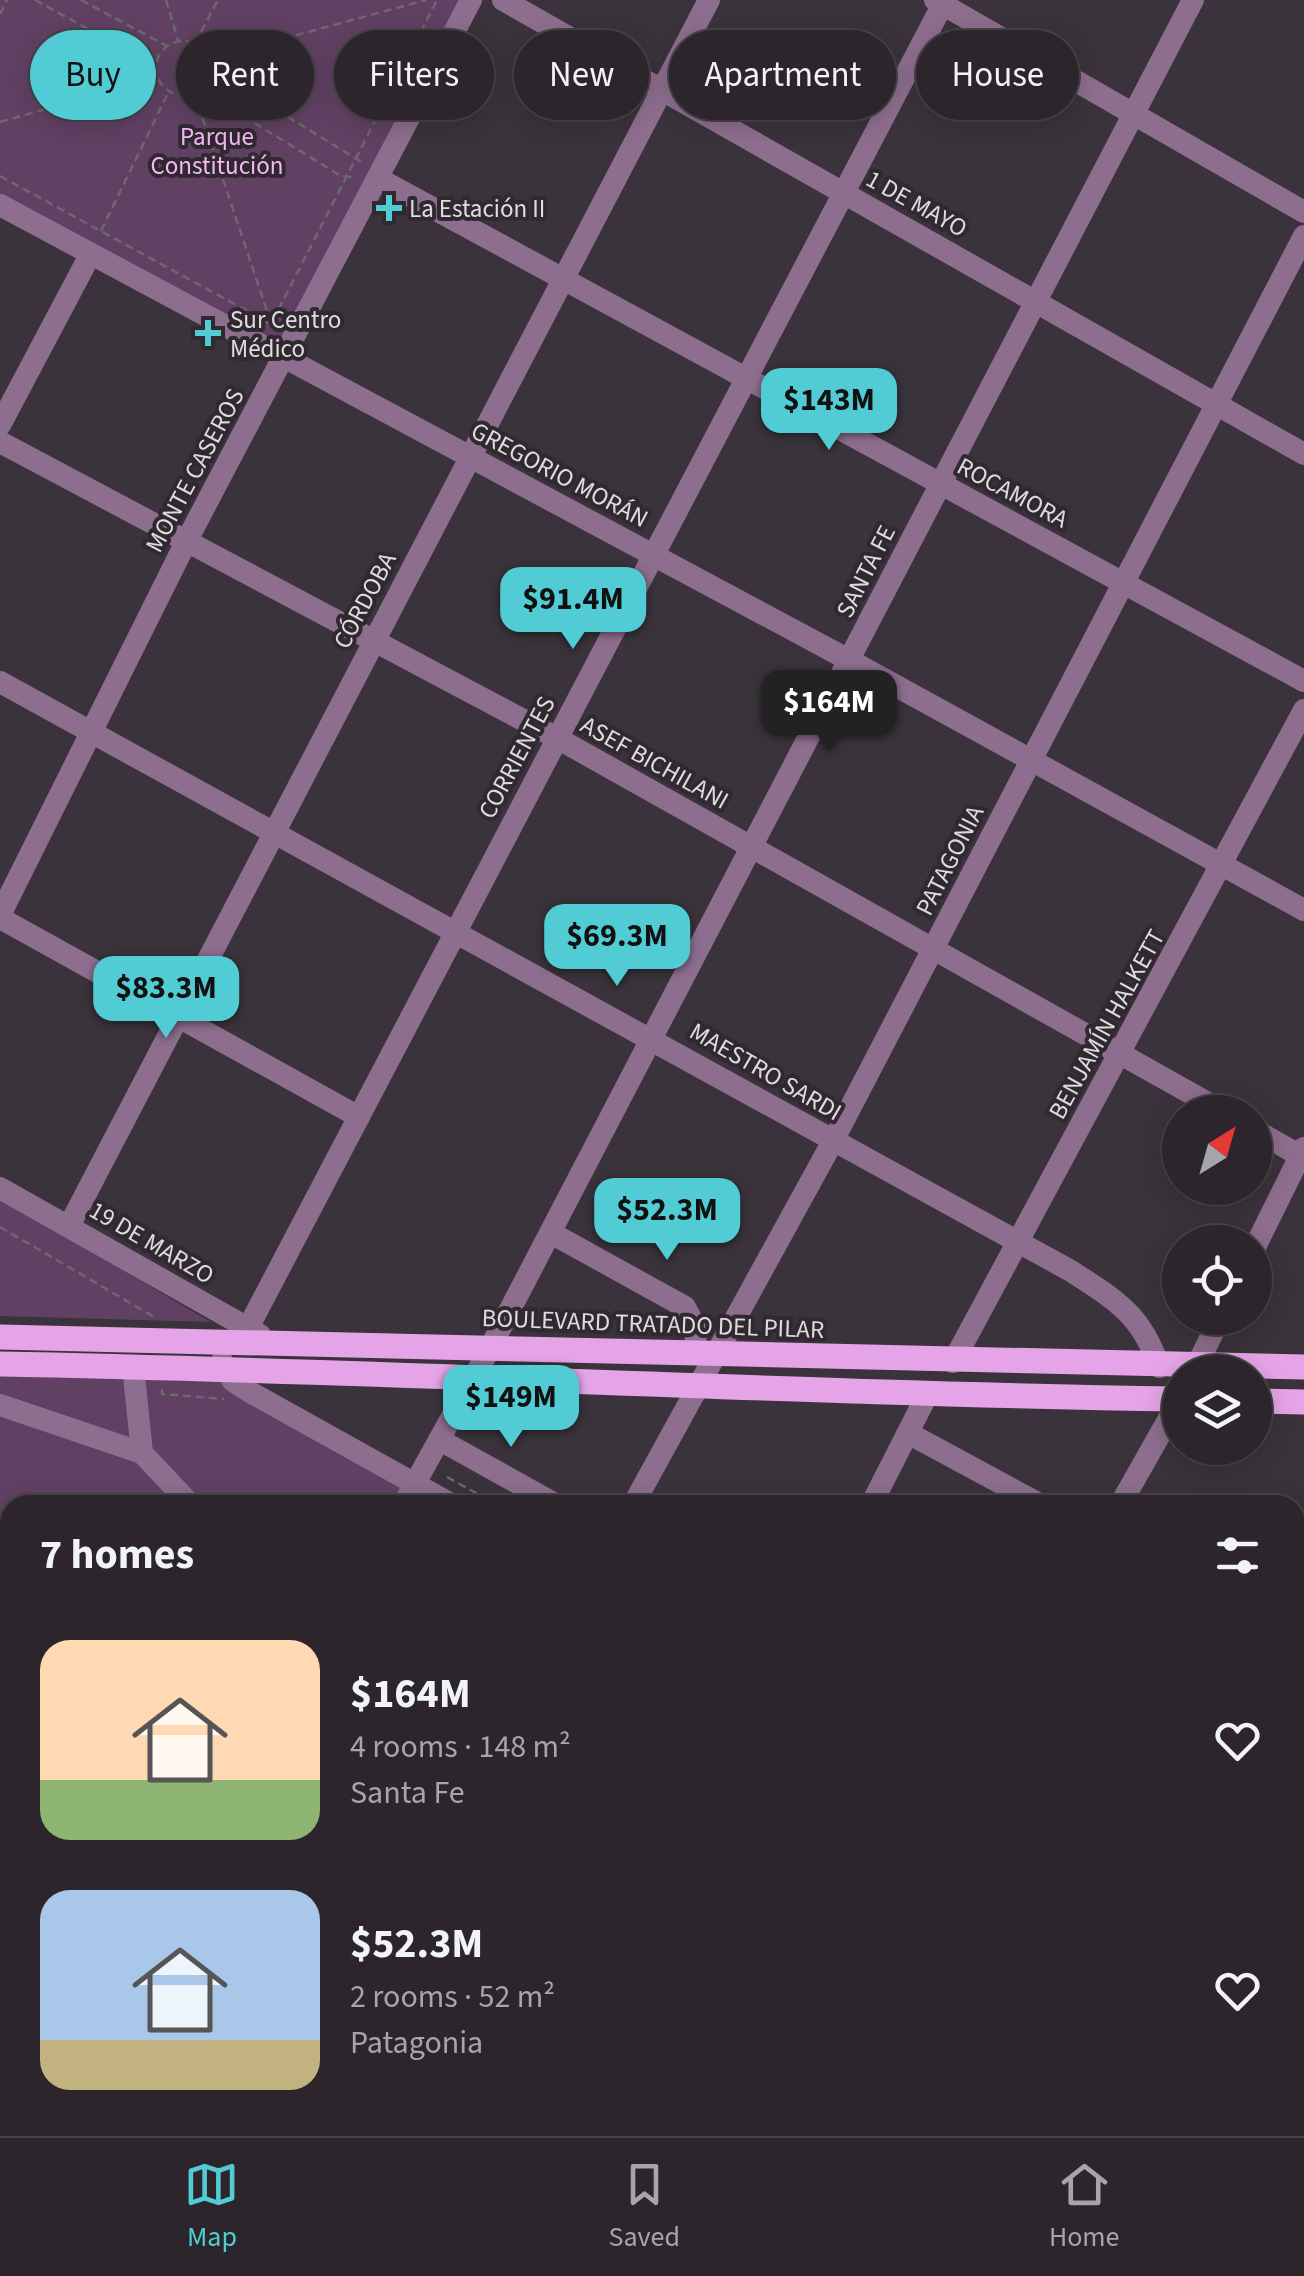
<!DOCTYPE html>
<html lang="en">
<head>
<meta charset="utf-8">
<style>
	body { margin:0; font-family:"Source Sans 3",sans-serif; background:#342e34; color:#f1f3f6; height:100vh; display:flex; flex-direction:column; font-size:38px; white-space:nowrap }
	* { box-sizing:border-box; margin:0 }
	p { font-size:32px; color:#a6a5a9 }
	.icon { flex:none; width:55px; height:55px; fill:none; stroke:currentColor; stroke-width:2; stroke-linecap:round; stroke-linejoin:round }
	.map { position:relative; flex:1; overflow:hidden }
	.panel { position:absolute; left:0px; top:1495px; width:1305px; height:642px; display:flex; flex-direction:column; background:#2c262c; border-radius:30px 30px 0 0; box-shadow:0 5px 25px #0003,0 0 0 2px #484348 }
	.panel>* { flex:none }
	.hud { position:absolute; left:30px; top:30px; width:1245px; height:90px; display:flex; gap:20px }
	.needle { width:65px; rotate:37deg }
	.controls { position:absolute; left:1162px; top:1095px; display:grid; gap:20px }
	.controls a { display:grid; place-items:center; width:110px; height:110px; border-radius:50%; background:#2c262c; box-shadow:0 5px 25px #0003,0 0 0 2px #484348; font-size:50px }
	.price { position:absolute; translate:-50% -85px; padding:0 22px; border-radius:20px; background:#51ccd4; color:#111; font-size:32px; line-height:65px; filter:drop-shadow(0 2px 5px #0008) }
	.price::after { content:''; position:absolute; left:50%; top:60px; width:30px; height:22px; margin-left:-15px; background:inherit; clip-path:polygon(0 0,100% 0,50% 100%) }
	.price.selected { background:#222; color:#fff }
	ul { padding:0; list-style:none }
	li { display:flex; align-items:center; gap:30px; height:250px; padding:0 40px }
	li span { display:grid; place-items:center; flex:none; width:280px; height:200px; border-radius:30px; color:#555 }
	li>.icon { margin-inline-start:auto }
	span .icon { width:120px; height:120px; fill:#fffc; stroke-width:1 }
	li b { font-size:42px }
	h2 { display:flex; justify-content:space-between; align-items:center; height:120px; padding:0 40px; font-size:42px }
	.tag { padding:0 35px; border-radius:45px; background:#2c262c; box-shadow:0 5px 25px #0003,0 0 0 2px #484348; font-size:35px; line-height:90px }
	.tag.selected { background:#51ccd4; color:#111 }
	.menu { display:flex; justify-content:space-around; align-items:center; height:140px; border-top:2px solid #484348; background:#2c262c; font-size:28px; color:#a6a5a9 }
	.menu a { display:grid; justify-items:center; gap:5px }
	.menu .selected { color:#51ccd4 }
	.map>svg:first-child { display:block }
	.green { fill:#614163 }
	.water { fill:#0e282a }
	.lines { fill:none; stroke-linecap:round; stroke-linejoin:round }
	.path { stroke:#6e686f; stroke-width:2.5; stroke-dasharray:8 5; stroke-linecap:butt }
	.minor { stroke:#8e6e8f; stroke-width:22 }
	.major { stroke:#e5a4e8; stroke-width:25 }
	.poi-dot { fill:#51ccd4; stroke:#302930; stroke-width:4 }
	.labels { text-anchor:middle; stroke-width:8; stroke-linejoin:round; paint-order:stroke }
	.park-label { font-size:25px; fill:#f5b7f8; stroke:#302930 }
	.street-label { font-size:25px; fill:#e0dbe0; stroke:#302930 }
	.poi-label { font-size:25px; fill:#e0dbe0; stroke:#302930; text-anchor:start }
</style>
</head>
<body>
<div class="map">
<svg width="1304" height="2136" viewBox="0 0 1304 2136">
	<rect width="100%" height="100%" fill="#3a333b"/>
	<g class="green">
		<polygon points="0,0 470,0 283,358 0,204"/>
		<polygon points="0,1196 183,1306 211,1322 0,1316"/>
		<polygon points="0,1372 219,1378 435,1505 10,1505 10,1896 0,1896"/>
		<polygon points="1295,1915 1304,1919 1304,2136 1156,2136 1142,2128 1295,2128"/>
		<polygon points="10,2024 10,2128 660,2128 679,2136 0,2136 0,2025"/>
	</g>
	<g class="water">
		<polygon points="0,1896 10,1896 10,2024 0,2025"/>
		<polygon points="660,2128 1142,2128 1156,2136 679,2136"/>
	</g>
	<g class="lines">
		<g class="path">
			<polyline points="35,0 156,66"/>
			<polyline points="81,0 167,46"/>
			<polyline points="166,0 178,40"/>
			<polyline points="0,14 7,0"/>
			<circle cx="183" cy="68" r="27"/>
			<polyline points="195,43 218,0"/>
			<polyline points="208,59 426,0"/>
			<polyline points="210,69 363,163"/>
			<polyline points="199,89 341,176 352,177"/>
			<polyline points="194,93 273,329"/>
			<polyline points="0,122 157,77"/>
			<polyline points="0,176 271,324 437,0"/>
			<polyline points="101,231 169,91"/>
			<polyline points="0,1227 156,1318"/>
			<polyline points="162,1389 162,1394 224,1399"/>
			<polyline points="447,1477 498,1505"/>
			<polyline points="0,1872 10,1872"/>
			<polyline points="1295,2025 1304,2032"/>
		</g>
		<g class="minor">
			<polyline points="503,0 1304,454"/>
			<polyline points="935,0 1304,212"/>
			<polyline points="379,179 1304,681"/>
			<polyline points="0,205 849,660 1304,910"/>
			<polyline points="0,425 90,255"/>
			<polyline points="0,442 557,738 1224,1112"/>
			<path d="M0,682l1071,589c45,29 71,44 88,96"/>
			<polyline points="0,915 185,544 471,0"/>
			<polyline points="0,918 359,1117"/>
			<polyline points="1255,1130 1304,1158"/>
			<polyline points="0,1188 260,1335"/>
			<polyline points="69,1226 709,0"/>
			<polyline points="551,1233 685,1307 696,1328 695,1353"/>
			<polyline points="1255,1247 1304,1148"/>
			<polyline points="248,1328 945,0"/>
			<polyline points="222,1361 233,1381 250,1392 453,1505"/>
			<polyline points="953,1362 1304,710"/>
			<polyline points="1197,1365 1220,1318"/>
			<polyline points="133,1366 142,1453 191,1505"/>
			<polyline points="0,1405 142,1453"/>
			<polyline points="908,1433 1041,1505"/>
			<polyline points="440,1440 557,1505"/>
			<polyline points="403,1505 490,1348 1193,0"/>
			<polyline points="633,1505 833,1141 1304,236"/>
			<polyline points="871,1505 927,1395"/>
			<polyline points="1120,1505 1180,1399"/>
			<polyline points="1295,1643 1304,1648"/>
			<polyline points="0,1674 10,1677"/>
			<polyline points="1295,1690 1304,1672"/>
			<polyline points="0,1837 10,1835"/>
			<polyline points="1295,1904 1304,1908"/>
			<polyline points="1295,1989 1304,1995"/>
			<polyline points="0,2103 10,2105"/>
			<polyline points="116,2128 148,2136"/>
		</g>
		<g class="major">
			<polyline points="0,1337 1304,1367"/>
			<path d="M0,1364c394,7 786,29 1180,35"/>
			<polyline points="1255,1401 1304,1402"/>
		</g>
	</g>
	<g class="poi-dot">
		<path d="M384 193h10v10h10v10h-10v10h-10v-10h-10v-10h10z"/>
		<path d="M203 318h10v10h10v10h-10v10h-10v-10h-10v-10h10z"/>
	</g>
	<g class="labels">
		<g class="park-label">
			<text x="217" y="145">Parque<tspan x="217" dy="29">Constitución</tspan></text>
		</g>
		<g class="street-label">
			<text transform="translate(917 203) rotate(29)" y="9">1 DE MAYO</text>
			<text transform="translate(194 470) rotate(-62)" y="9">MONTE CASEROS</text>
			<text transform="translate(560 474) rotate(28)" y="9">GREGORIO MORÁN</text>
			<text transform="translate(1013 492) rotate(28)" y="9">ROCAMORA</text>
			<text transform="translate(865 571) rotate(-63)" y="9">SANTA FE</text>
			<text transform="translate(364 600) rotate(-62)" y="9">CÓRDOBA</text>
			<text transform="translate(516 757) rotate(-62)" y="9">CORRIENTES</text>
			<text transform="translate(655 762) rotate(29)" y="9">ASEF BICHILANI</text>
			<text transform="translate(949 860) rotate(-63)" y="9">PATAGONIA</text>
			<text transform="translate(1106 1024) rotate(-61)" y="9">BENJAMÍN HALKETT</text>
			<text transform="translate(766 1071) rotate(30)" y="9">MAESTRO SARDI</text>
			<text transform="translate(152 1242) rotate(30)" y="9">19 DE MARZO</text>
			<text transform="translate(653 1323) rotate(2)" y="9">BOULEVARD TRATADO DEL PILAR</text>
		</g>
		<g class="poi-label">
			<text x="409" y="217">La Estación II</text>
			<text x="230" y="328">Sur Centro<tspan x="230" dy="29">Médico</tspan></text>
		</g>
	</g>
</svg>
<div class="controls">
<a><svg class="needle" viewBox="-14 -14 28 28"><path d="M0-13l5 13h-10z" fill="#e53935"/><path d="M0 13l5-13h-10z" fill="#a6a5a9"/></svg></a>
<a><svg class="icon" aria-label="locate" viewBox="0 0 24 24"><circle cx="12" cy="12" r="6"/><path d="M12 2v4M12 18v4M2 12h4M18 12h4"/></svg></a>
<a><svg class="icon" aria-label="layers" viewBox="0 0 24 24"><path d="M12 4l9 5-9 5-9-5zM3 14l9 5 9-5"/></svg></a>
</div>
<b class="price" style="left:829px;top:453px">$143M</b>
<b class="price" style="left:573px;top:652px">$91.4M</b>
<b class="price selected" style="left:829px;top:755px">$164M</b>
<b class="price" style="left:617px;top:989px">$69.3M</b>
<b class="price" style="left:166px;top:1041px">$83.3M</b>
<b class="price" style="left:667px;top:1263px">$52.3M</b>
<b class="price" style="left:511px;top:1450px">$149M</b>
<div class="hud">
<a class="tag selected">Buy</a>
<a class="tag">Rent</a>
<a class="tag">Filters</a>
<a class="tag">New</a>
<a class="tag">Apartment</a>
<a class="tag">House</a>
</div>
<section class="panel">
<h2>7 homes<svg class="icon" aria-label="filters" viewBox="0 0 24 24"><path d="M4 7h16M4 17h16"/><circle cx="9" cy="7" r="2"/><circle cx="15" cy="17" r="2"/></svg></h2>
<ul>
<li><span style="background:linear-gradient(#ffd9b3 70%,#8fb573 0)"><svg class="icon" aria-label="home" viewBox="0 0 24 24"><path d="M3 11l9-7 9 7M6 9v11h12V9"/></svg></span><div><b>$164M</b><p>4 rooms · 148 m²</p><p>Santa Fe</p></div><svg class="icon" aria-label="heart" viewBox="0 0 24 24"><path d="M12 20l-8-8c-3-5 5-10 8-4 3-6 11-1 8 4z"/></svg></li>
<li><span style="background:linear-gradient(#a9c7e8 75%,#c2b280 0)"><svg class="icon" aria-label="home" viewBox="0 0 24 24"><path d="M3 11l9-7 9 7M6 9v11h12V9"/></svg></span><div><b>$52.3M</b><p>2 rooms · 52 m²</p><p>Patagonia</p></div><svg class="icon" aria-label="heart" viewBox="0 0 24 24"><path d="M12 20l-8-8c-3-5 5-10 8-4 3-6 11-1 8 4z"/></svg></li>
</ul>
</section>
</div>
<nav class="menu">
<a class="selected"><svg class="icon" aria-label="map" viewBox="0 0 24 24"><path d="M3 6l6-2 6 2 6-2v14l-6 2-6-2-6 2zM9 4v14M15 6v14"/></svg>Map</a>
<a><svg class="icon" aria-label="saved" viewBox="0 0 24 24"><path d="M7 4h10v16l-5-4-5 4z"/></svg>Saved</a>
<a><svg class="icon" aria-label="home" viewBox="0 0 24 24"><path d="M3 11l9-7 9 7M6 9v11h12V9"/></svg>Home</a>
</nav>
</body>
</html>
